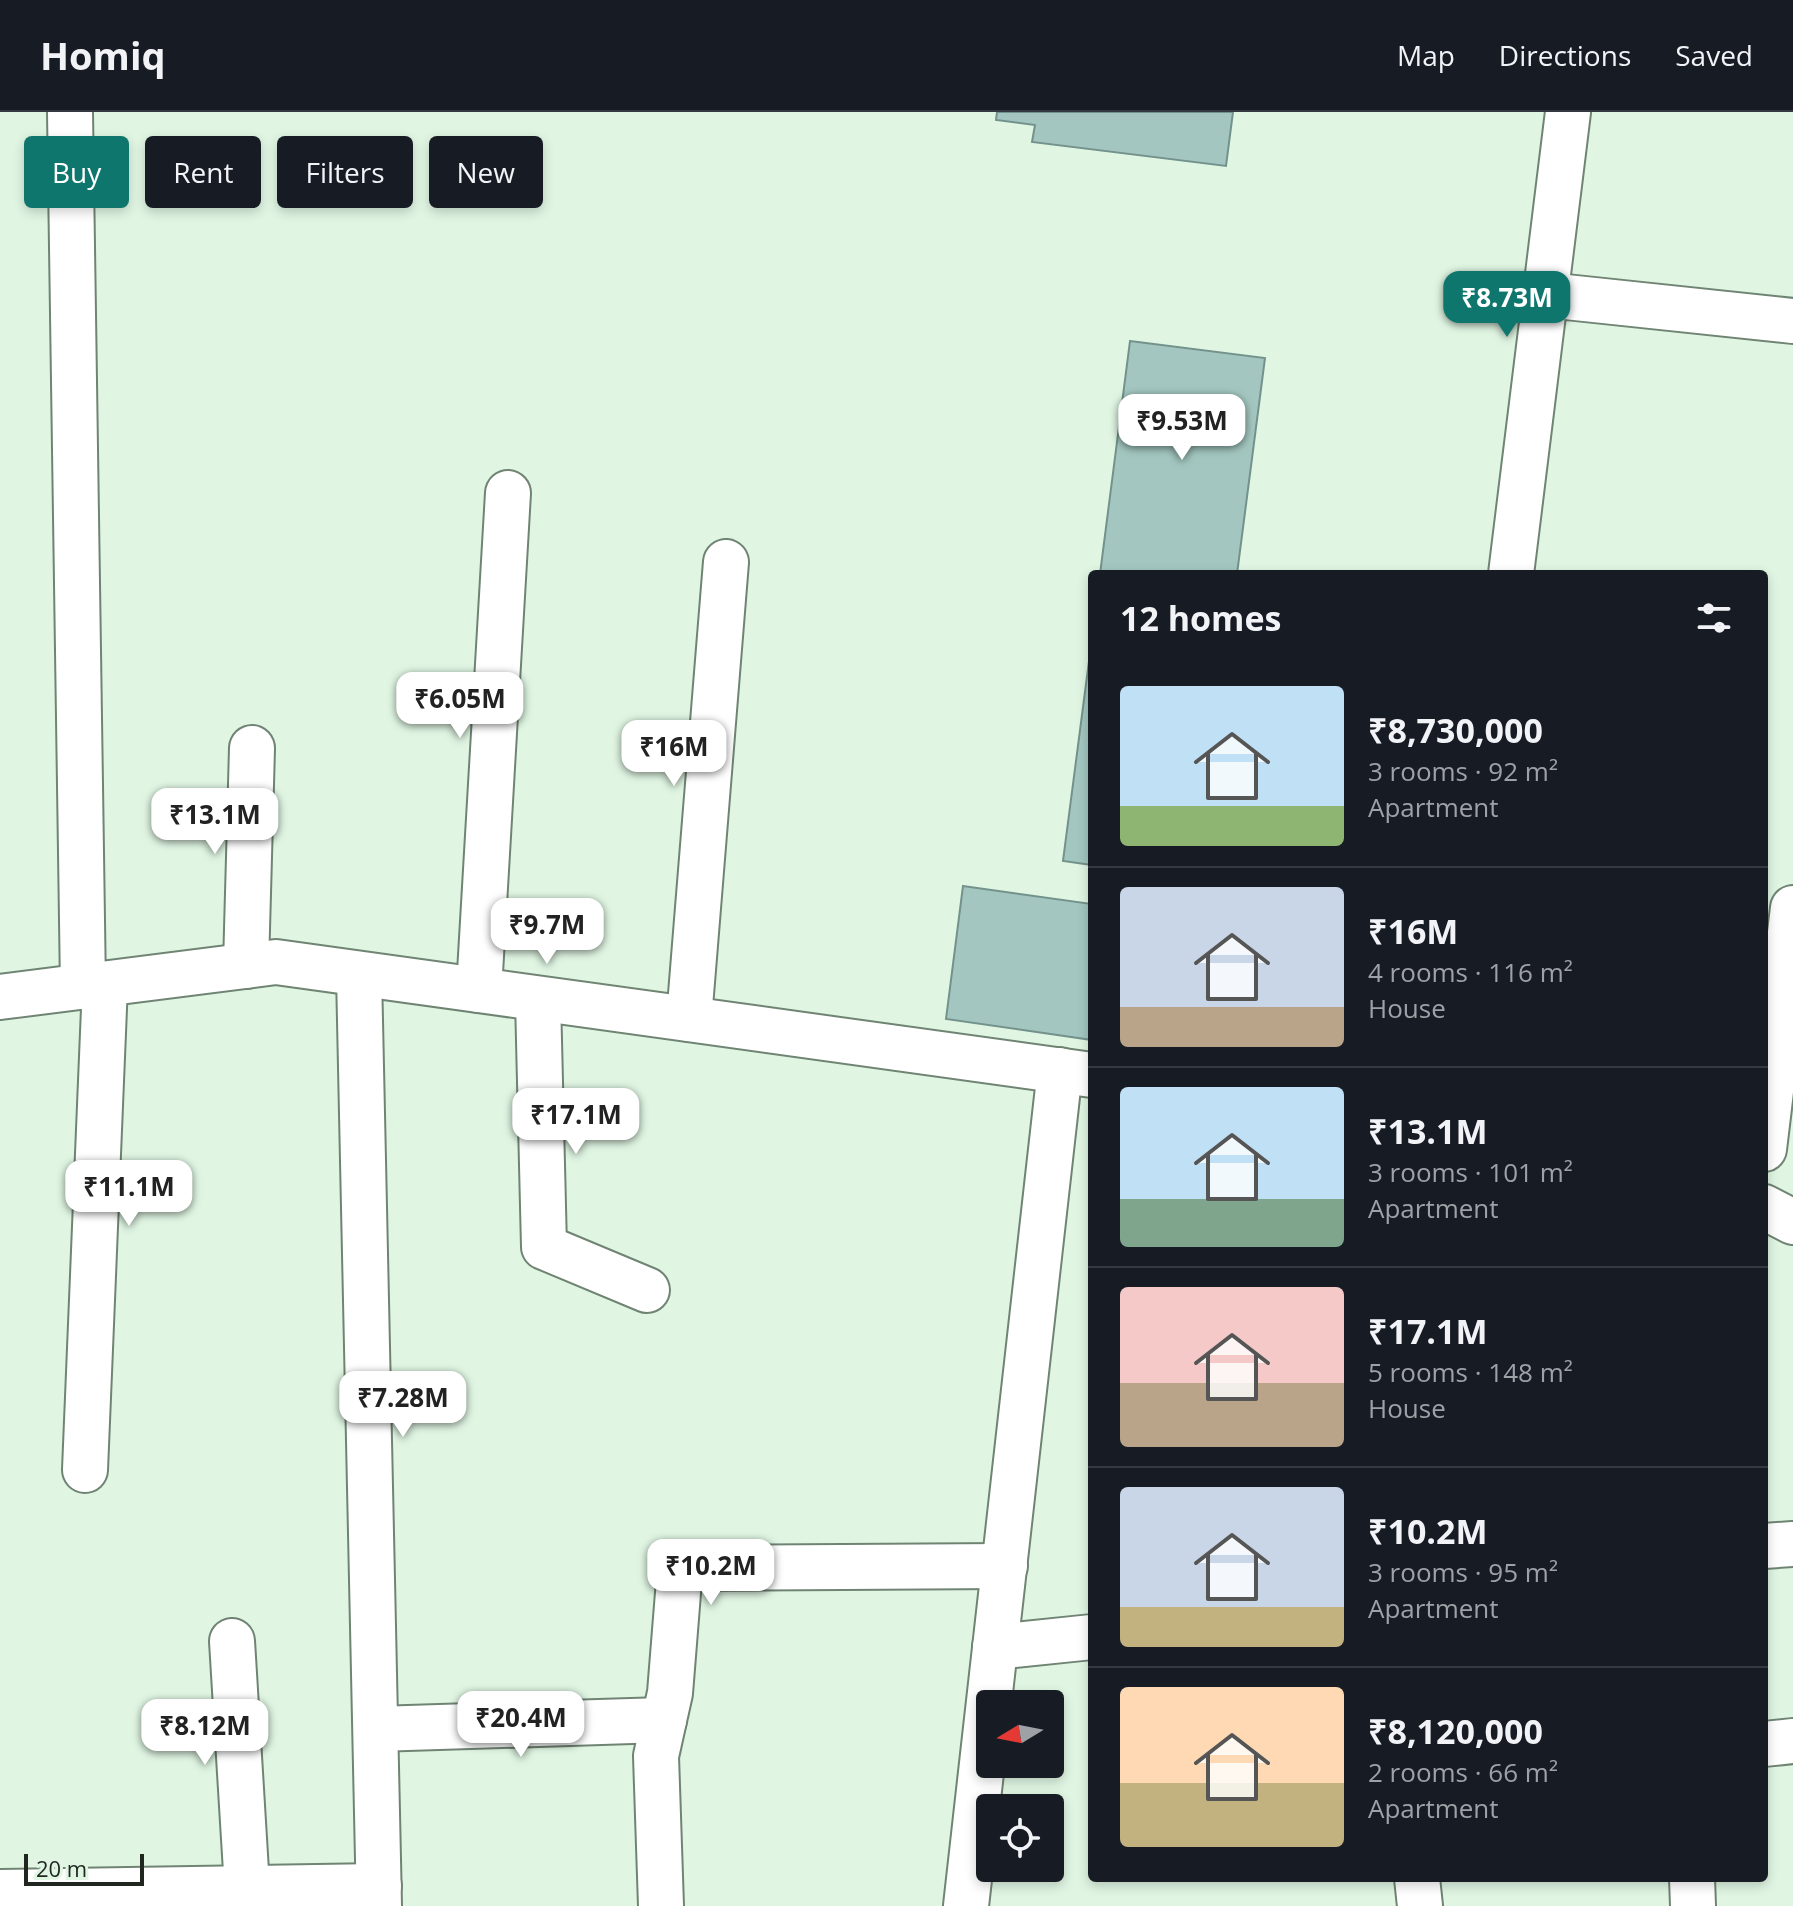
<!DOCTYPE html>
<html lang="en">
<head>
<meta charset="utf-8">
<style>
	body { margin:0; font-family:"Open Sans",sans-serif; background:#242831; color:#f1f3f6; height:100vh; display:flex; flex-direction:column; font-size:30px; white-space:nowrap }
	* { box-sizing:border-box; margin:0 }
	p { font-size:26px; color:#9ea1a6 }
	.icon { flex:none; width:44px; height:44px; fill:none; stroke:currentColor; stroke-width:2; stroke-linecap:round; stroke-linejoin:round }
	.map { position:relative; flex:1; overflow:hidden }
	.drawer { position:absolute; left:1088px; top:458px; width:680px; height:1312px; display:flex; flex-direction:column; background:#171b24; border-radius:8px; box-shadow:0 4px 12px #0003 }
	.drawer>* { flex:none }
	.hud { position:absolute; left:24px; top:24px; width:760px; height:72px; display:flex; gap:16px }
	.needle { width:52px; rotate:260deg }
	.controls { position:absolute; left:976px; top:1578px; display:grid; gap:16px }
	.controls a { display:grid; place-items:center; width:88px; height:88px; border-radius:8px; background:#171b24; box-shadow:0 4px 12px #0003; font-size:40px }
	.scale { position:absolute; left:24px; bottom:20px; width:120px; box-sizing:border-box; padding-left:8px; border:4px solid #1f2720; border-top:0; font-size:22px; line-height:28px; white-space:nowrap; color:#1f2720; -webkit-text-stroke:6px #e0f6e3; paint-order:stroke }
	.price { position:absolute; translate:-50% -68px; padding:0 18px; border-radius:16px; background:#fff; color:#222; font-size:26px; line-height:52px; filter:drop-shadow(0 2px 4px #0008) }
	.price::after { content:''; position:absolute; left:50%; top:48px; width:24px; height:18px; margin-left:-12px; background:inherit; clip-path:polygon(0 0,100% 0,50% 100%) }
	.price.active { background:#0f766e; color:#fff }
	ul { padding:0; list-style:none }
	li { display:flex; align-items:center; gap:24px; height:200px; padding:0 32px }
	li+li { border-top:2px solid #363941 }
	li span { display:grid; place-items:center; flex:none; width:224px; height:160px; border-radius:8px; color:#555 }
	li>.icon { margin-inline-start:auto }
	span .icon { width:96px; height:96px; fill:#fffc; stroke-width:1 }
	li b { font-size:34px }
	h2 { display:flex; justify-content:space-between; align-items:center; height:96px; padding:0 32px; font-size:34px }
	.tag { padding:0 28px; border-radius:8px; background:#171b24; box-shadow:0 4px 12px #0003; font-size:28px; line-height:72px }
	.tag.active { background:#0f766e; color:#fff }
	header { display:flex; align-items:center; gap:48px; box-sizing:border-box; height:112px; padding:0 40px; background:#171b24; border-bottom:2px solid #363941 }
	header strong { font-size:38px }
	nav { display:flex; gap:44px; margin-inline-start:auto; font-size:28px }
	.map>svg:first-child { display:block }
	.building { fill:#a3c7c0; stroke:#74928c; stroke-width:2 }
	.lines { fill:none; stroke-linecap:round; stroke-linejoin:round }
	.minor-casing { stroke:#708473; stroke-width:48 }
	.minor { stroke:#fff; stroke-width:44 }
</style>
</head>
<body>
<header>
<strong>Homiq</strong>
<nav><a>Map</a><a>Directions</a><a>Saved</a></nav>
</header>
<div class="map">
<svg width="1793" height="1794" viewBox="0 0 1793 1794">
	<rect width="100%" height="100%" fill="#e0f6e3"/>
	<g class="building">
		<polygon points="997,0 1233,0 1226,54 1032,30 1035,13 996,8"/>
		<polygon points="1130,229 1265,246 1237,462 1100,462"/>
		<polygon points="1092,526 1092,753 1063,749"/>
		<polygon points="963,774 1092,792 1092,928 946,907"/>
	</g>
	<g class="lines">
		<defs>
			<g id="minor">
				<polyline points="70,0 83,875"/>
				<polyline points="1547,183 1793,209"/>
				<polyline points="1511,462 1568,0"/>
				<polyline points="246,854 252,636"/>
				<polyline points="359,862 379,1794"/>
				<polyline points="479,878 508,381"/>
				<polyline points="0,885 276,850 1092,963"/>
				<polyline points="538,887 544,1135 647,1178"/>
				<polyline points="689,907 726,450"/>
				<polyline points="1764,1037 1793,796"/>
				<polyline points="1764,1095 1793,1110"/>
				<polyline points="85,1358 105,872"/>
				<polyline points="1764,1434 1793,1432"/>
				<polyline points="232,1529 247,1776"/>
				<polyline points="995,1535 1092,1525"/>
				<polyline points="376,1617 664,1608"/>
				<polyline points="1764,1632 1793,1629"/>
				<polyline points="1417,1766 1420,1794"/>
				<polyline points="1692,1766 1693,1794"/>
				<polyline points="0,1780 379,1774"/>
				<polyline points="661,1794 656,1644 670,1581 680,1456 1005,1454"/>
				<polyline points="966,1794 1060,958"/>
			</g>
		</defs>
		<use href="#minor" class="minor-casing"/>
		<use href="#minor" class="minor"/>
	</g>
</svg>
<div class="controls">
<a><svg class="needle" viewBox="-14 -14 28 28"><path d="M0-13l5 13h-10z" fill="#e53935"/><path d="M0 13l5-13h-10z" fill="#9ea1a6"/></svg></a>
<a><svg class="icon" aria-label="locate" viewBox="0 0 24 24"><circle cx="12" cy="12" r="6"/><path d="M12 2v4M12 18v4M2 12h4M18 12h4"/></svg></a>
</div>
<div class="scale">20 m</div>
<b class="price active" style="left:1507px;top:227px">₹8.73M</b>
<b class="price" style="left:1182px;top:350px">₹9.53M</b>
<b class="price" style="left:460px;top:628px">₹6.05M</b>
<b class="price" style="left:674px;top:676px">₹16M</b>
<b class="price" style="left:215px;top:744px">₹13.1M</b>
<b class="price" style="left:547px;top:854px">₹9.7M</b>
<b class="price" style="left:576px;top:1044px">₹17.1M</b>
<b class="price" style="left:129px;top:1116px">₹11.1M</b>
<b class="price" style="left:403px;top:1327px">₹7.28M</b>
<b class="price" style="left:711px;top:1495px">₹10.2M</b>
<b class="price" style="left:521px;top:1647px">₹20.4M</b>
<b class="price" style="left:205px;top:1655px">₹8.12M</b>
<div class="hud">
<a class="tag active">Buy</a>
<a class="tag">Rent</a>
<a class="tag">Filters</a>
<a class="tag">New</a>
</div>
<section class="drawer">
<h2>12 homes<svg class="icon" aria-label="filters" viewBox="0 0 24 24"><path d="M4 7h16M4 17h16"/><circle cx="9" cy="7" r="2"/><circle cx="15" cy="17" r="2"/></svg></h2>
<ul>
<li><span style="background:linear-gradient(#bfe0f5 75%,#8fb573 0)"><svg class="icon" aria-label="home" viewBox="0 0 24 24"><path d="M3 11l9-7 9 7M6 9v11h12V9"/></svg></span><div><b>₹8,730,000</b><p>3 rooms · 92 m²</p><p>Apartment</p></div></li>
<li><span style="background:linear-gradient(#c9d6e8 75%,#b9a48a 0)"><svg class="icon" aria-label="home" viewBox="0 0 24 24"><path d="M3 11l9-7 9 7M6 9v11h12V9"/></svg></span><div><b>₹16M</b><p>4 rooms · 116 m²</p><p>House</p></div></li>
<li><span style="background:linear-gradient(#bfe0f5 70%,#7fa58c 0)"><svg class="icon" aria-label="home" viewBox="0 0 24 24"><path d="M3 11l9-7 9 7M6 9v11h12V9"/></svg></span><div><b>₹13.1M</b><p>3 rooms · 101 m²</p><p>Apartment</p></div></li>
<li><span style="background:linear-gradient(#f6c9c9 60%,#b9a48a 0)"><svg class="icon" aria-label="home" viewBox="0 0 24 24"><path d="M3 11l9-7 9 7M6 9v11h12V9"/></svg></span><div><b>₹17.1M</b><p>5 rooms · 148 m²</p><p>House</p></div></li>
<li><span style="background:linear-gradient(#c9d6e8 75%,#c2b280 0)"><svg class="icon" aria-label="home" viewBox="0 0 24 24"><path d="M3 11l9-7 9 7M6 9v11h12V9"/></svg></span><div><b>₹10.2M</b><p>3 rooms · 95 m²</p><p>Apartment</p></div></li>
<li><span style="background:linear-gradient(#ffd9b3 60%,#c2b280 0)"><svg class="icon" aria-label="home" viewBox="0 0 24 24"><path d="M3 11l9-7 9 7M6 9v11h12V9"/></svg></span><div><b>₹8,120,000</b><p>2 rooms · 66 m²</p><p>Apartment</p></div></li>
</ul>
</section>
</div>
</body>
</html>
